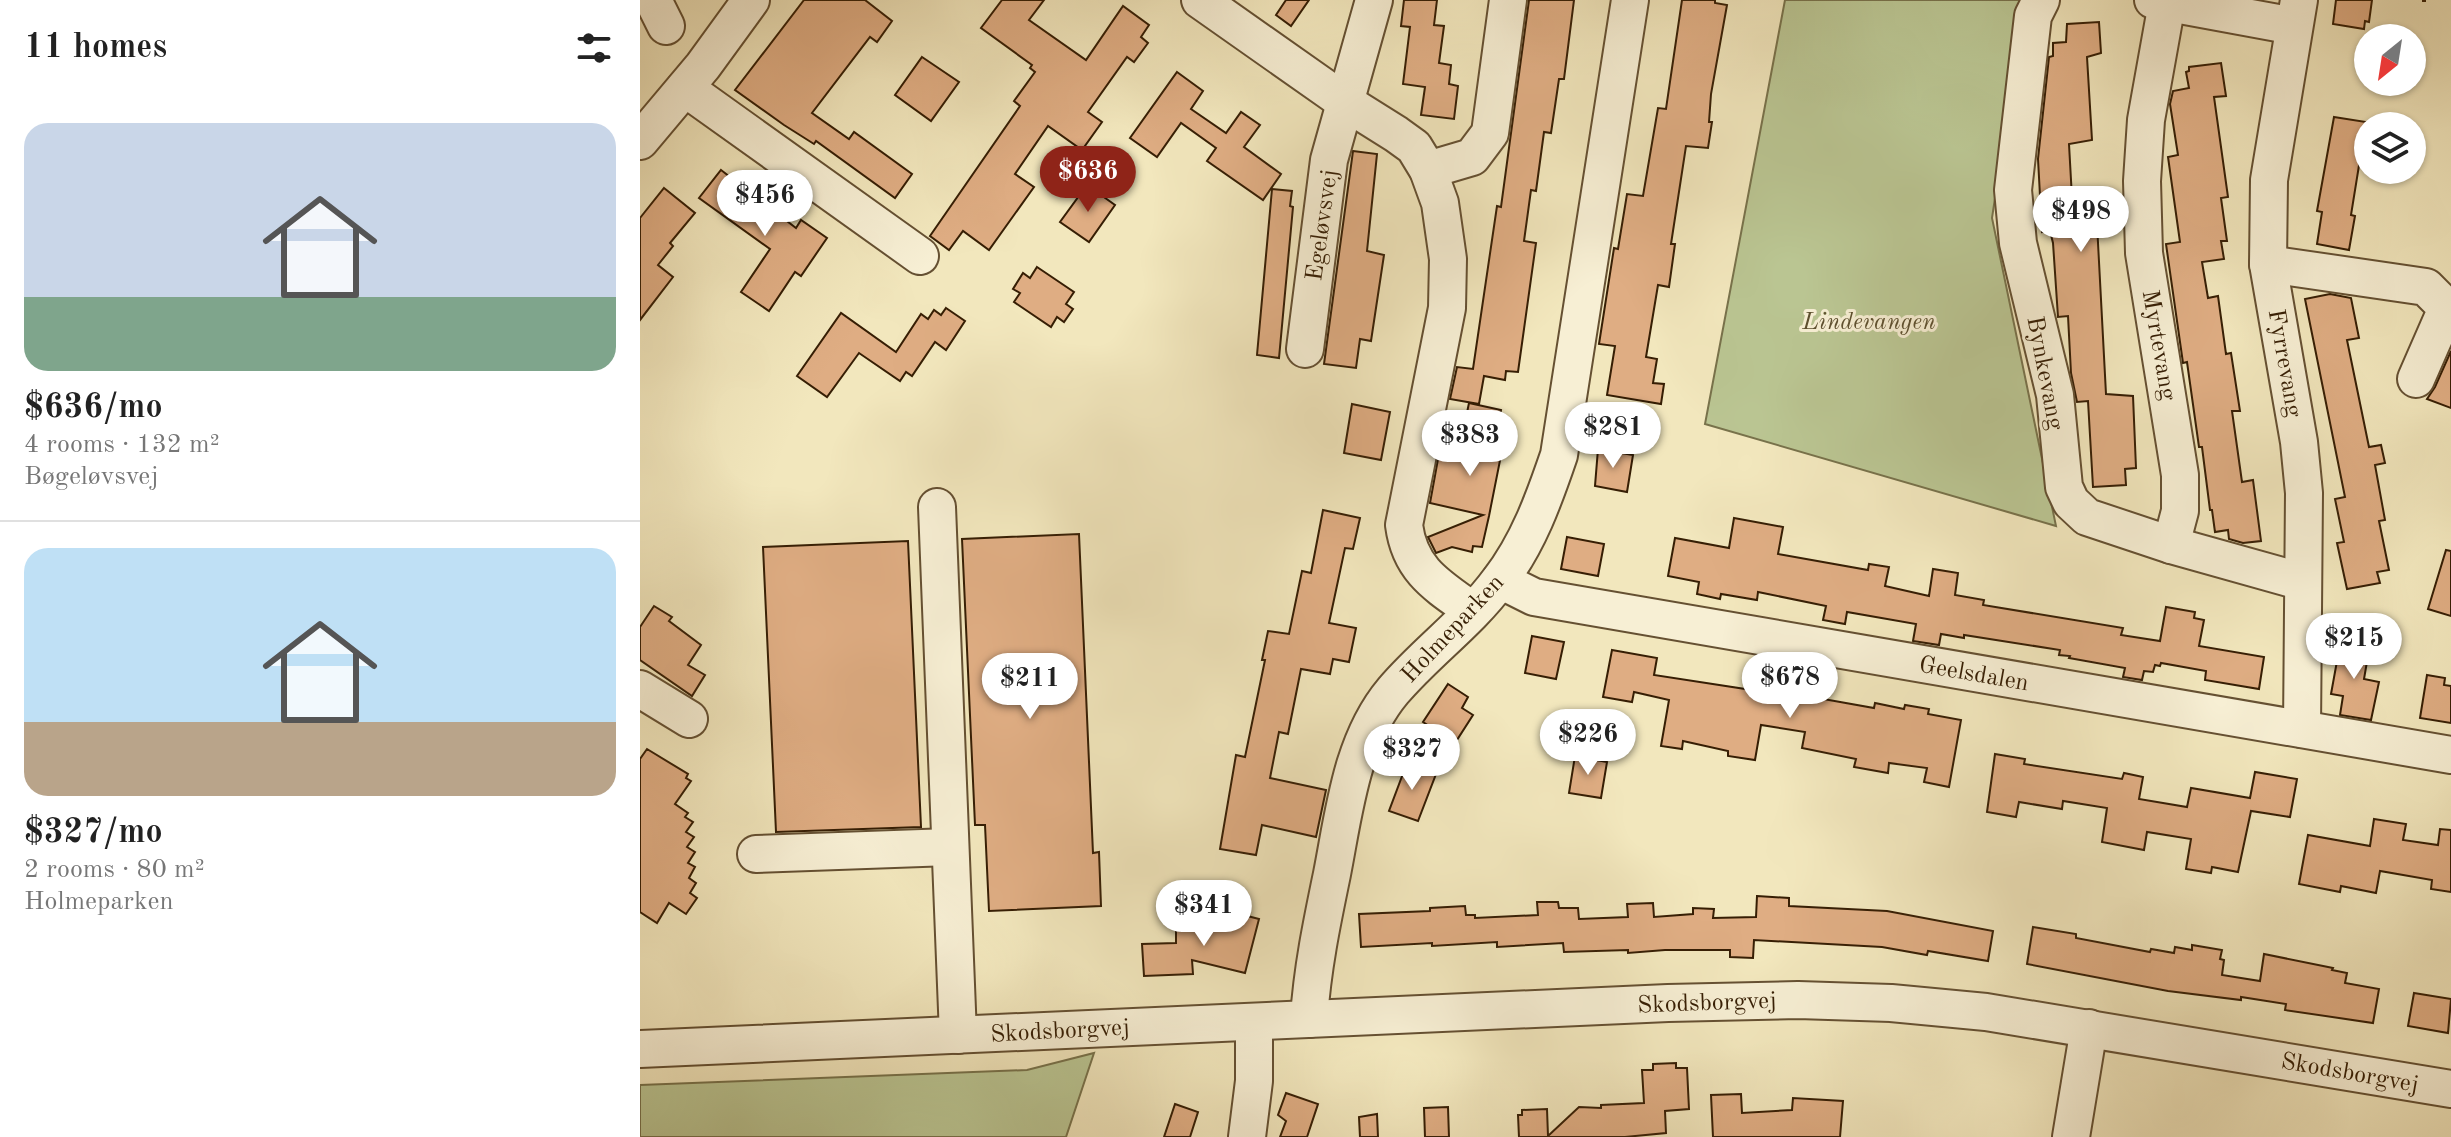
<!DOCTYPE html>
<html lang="en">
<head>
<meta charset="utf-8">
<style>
	body { margin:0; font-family:"Old Standard TT",serif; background:#f2f2f2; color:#222; height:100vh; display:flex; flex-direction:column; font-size:30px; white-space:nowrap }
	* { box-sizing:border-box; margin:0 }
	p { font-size:26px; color:#767676 }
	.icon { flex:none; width:44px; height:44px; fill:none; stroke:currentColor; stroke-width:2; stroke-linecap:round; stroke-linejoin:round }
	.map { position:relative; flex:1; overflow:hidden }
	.panel { display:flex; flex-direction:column; background:#fff; width:640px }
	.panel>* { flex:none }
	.needle { width:52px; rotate:210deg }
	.controls { position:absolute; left:1714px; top:24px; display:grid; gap:16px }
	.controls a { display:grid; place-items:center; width:72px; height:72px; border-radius:50%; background:#fff; box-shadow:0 2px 6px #0004; font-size:40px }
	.price { position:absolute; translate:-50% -68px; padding:0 18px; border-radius:28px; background:#fff; color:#222; font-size:26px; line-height:52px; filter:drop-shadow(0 2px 4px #0008) }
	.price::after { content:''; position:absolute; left:50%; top:48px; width:24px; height:18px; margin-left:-12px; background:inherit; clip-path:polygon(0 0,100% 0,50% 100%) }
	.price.selected { background:#8f2418; color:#fff }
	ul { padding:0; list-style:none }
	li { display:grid; align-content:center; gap:16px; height:424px; padding:0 24px }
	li+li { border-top:2px solid #e0e0e0 }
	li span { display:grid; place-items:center; height:248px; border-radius:24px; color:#555 }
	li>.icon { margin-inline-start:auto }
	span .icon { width:144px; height:144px; fill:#fffc; stroke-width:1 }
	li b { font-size:34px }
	h2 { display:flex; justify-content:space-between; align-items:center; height:96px; padding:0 24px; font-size:34px }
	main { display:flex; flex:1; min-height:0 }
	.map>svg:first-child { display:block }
	.green { fill:#bac592; stroke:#78724b; stroke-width:2 }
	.building { fill:#dfad83; stroke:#361e04; stroke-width:2 }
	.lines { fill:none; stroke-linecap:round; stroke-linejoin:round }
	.minor-casing { stroke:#655032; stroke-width:40 }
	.path { stroke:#361e04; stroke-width:4; stroke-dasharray:6 4; stroke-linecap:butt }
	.minor { stroke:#f7efd4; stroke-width:36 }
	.labels { text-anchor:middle; stroke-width:6; stroke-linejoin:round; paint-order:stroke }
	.street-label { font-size:24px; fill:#361e04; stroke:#f7efd4 }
	.park-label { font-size:24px; font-style:italic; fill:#5e502f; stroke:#f7efd4 }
</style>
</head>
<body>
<main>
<section class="panel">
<h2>11 homes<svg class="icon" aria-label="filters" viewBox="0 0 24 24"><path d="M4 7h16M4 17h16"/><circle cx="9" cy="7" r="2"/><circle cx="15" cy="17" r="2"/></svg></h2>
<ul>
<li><span style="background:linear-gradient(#c9d6e8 70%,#7fa58c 0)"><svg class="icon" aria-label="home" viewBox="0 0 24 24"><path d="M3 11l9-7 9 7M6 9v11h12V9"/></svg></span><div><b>$636/mo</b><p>4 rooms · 132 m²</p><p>Bøgeløvsvej</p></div></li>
<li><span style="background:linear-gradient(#bfe0f5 70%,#b9a48a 0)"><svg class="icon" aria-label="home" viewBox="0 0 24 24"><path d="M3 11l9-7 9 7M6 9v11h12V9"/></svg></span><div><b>$327/mo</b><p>2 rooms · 80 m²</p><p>Holmeparken</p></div></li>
</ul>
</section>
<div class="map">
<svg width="1811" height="1137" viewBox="0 0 1811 1137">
	<rect width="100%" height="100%" fill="#f2e7bd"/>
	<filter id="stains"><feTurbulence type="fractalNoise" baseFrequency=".0025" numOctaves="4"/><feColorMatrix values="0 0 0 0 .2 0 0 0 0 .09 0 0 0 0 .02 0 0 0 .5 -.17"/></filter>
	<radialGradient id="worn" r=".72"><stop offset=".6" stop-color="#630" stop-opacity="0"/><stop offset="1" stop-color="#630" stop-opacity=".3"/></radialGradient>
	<g class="green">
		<polygon points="1145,0 1385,0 1352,218 1416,526 1065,424"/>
		<polygon points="454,1053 426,1137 0,1137 0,1085 387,1070"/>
	</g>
	<g class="building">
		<polygon points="164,0 225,0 252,21 237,42 230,37 172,113 209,139 214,132 272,174 255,198 176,141 174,144 144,125 95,90"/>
		<polygon points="362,0 404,0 389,20 446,60 483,6 509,25 501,37 508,43 494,62 487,57 448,112 462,122 442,150 408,126 375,174 394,187 349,250 323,231 309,250 290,236 380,106 374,101 395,72 390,68 392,65 341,28"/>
		<polygon points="646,0 669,0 651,26 636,15"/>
		<polygon points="764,0 797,0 794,25 804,26 799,63 811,65 809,84 818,86 814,119 781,115 785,87 763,84 770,27 761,26"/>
		<polygon points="889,0 934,0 924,79 919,79 911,133 904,132 896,191 891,190 884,241 896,243 878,372 866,371 865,380 844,376 839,404 810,399 817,367 833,369 857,206 861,207"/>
		<polygon points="1042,0 1075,0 1075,3 1087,5 1071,94 1069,122 1072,122 1068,148 1046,146 1031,244 1035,244 1029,287 1018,285 1006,357 1017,359 1013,383 1024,384 1021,404 967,395 975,346 959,344 974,248 978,249 987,194 1003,196 1018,108 1026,109"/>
		<polygon points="1696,0 1732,0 1729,22 1725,21 1724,29 1693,24"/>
		<polygon points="1459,22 1461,53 1447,57 1452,140 1429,144 1432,198 1443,198 1445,225 1457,224 1466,394 1493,396 1496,468 1485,469 1486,485 1453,487 1448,401 1437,402 1431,373 1428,316 1418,317 1413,243 1410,231 1402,232 1398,159 1409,57 1413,56 1413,43 1426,42 1427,24"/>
		<polygon points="282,57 319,82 291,121 255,95"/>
		<polygon points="1581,63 1586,96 1574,97 1588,197 1581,198 1587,241 1581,241 1584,259 1562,262 1568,298 1578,296 1586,354 1591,353 1600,411 1592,411 1602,482 1613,480 1621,541 1603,543 1589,539 1588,530 1575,532 1572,510 1570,510 1562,447 1559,447 1547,362 1543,363 1526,244 1540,242 1528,157 1538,155 1530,104 1533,91 1549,88 1546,72 1549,71 1549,67"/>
		<polygon points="537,72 563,91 551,109 586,133 601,112 620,125 604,147 641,174 623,200 567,161 576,148 541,123 517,157 490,138"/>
		<polygon points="1694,117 1726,122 1711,215 1715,216 1709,250 1677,244 1682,212 1677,211"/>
		<polygon points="713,151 737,154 727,251 744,255 731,341 720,339 716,368 684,364"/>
		<polygon points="81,170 156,228 161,220 187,238 161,276 155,272 129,311 101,292 130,249 59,198"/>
		<polygon points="447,185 475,205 449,242 420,222"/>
		<polygon points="24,188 55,213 30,243 33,246 18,265 33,277 0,320 0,218"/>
		<polygon points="632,189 652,191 650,206 653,207 639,358 617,355"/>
		<polygon points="397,267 434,292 426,304 433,309 424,322 417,317 411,327 374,302 380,293 373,289 383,273 390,278"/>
		<polygon points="1690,294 1711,298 1719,338 1707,340 1729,447 1741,445 1745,463 1735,465 1745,520 1739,521 1749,570 1737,572 1740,583 1707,589 1697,543 1704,542 1695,499 1705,497 1665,299"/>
		<polygon points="306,308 325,321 306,350 295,342 272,376 266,372 260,381 219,353 187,397 157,376 201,313 256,352 281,314 288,319 294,310 301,315"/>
		<polygon points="1811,351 1811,408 1787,399 1795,387"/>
		<polygon points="829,403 861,410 860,416 868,420 849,516 842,547 833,546 832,552 812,547 796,553 788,537 843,515 790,503 798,459 817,461"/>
		<polygon points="712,404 750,412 741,460 704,453"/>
		<polygon points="958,449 993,455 987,492 955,486"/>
		<polygon points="683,510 720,518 713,549 705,548 689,623 716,628 709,662 693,659 690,674 661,669 648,734 639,732 630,778 686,790 676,837 622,825 616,855 580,849 596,755 605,757 625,660 622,660 628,631 649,634 662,571 671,573"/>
		<polygon points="1094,518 1143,527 1138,554 1228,570 1229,564 1249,567 1245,586 1289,596 1293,569 1318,573 1315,595 1344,600 1343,605 1483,628 1481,635 1520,641 1526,607 1555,612 1554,618 1564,620 1559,646 1624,657 1619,689 1565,680 1566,671 1521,663 1520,666 1515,665 1513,672 1504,671 1502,680 1483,677 1485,668 1429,658 1430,656 1419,655 1420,650 1324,635 1324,638 1301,634 1299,645 1273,641 1276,624 1207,612 1205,624 1183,620 1186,606 1118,592 1117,600 1081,594 1080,599 1057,594 1059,582 1028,576 1035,538 1089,548"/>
		<polygon points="439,534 453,853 459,852 461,906 349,911 345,825 335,825 322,539"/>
		<polygon points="927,537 964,544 958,576 921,569"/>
		<polygon points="268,541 281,827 136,832 123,547"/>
		<polygon points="1806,550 1811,551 1811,616 1788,609"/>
		<polygon points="14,606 32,617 29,621 61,645 48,665 65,675 52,696 0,660 0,627"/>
		<polygon points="892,636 924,642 916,679 885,673"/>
		<polygon points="1701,639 1730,644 1724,679 1739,682 1731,720 1700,715 1703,696 1691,694"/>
		<polygon points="972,650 1017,658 1014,675 1138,694 1139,687 1142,688 1145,674 1175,679 1172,697 1234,708 1235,703 1264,709 1265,705 1289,709 1288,714 1321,720 1309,787 1284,782 1287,768 1249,763 1248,773 1214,767 1216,759 1162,748 1165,732 1121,725 1115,760 1088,756 1088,751 1043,741 1042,749 1021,746 1029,700 994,692 992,702 963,697"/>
		<polygon points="1787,675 1805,678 1804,685 1811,686 1811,723 1780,718"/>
		<polygon points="808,684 828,697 822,708 833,715 815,743 783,722"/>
		<polygon points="7,749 48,774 46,778 51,781 35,804 48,813 45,817 53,822 46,832 54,837 47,847 55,852 48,863 55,867 49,878 56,883 50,893 57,898 46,914 29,903 17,923 0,912 0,759"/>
		<polygon points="1355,754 1385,759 1384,764 1482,779 1484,773 1503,777 1499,799 1547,807 1551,788 1610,798 1615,772 1657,779 1650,817 1611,811 1598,872 1572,867 1571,873 1546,869 1551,839 1507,832 1504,850 1462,842 1467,808 1423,801 1422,809 1379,802 1376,817 1347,812"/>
		<polygon points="935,756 967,762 961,798 929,793"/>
		<polygon points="767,763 796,774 778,821 749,811"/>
		<polygon points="1734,819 1766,824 1763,840 1798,845 1800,829 1811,830 1811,892 1791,889 1792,880 1740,871 1736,893 1701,886 1700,892 1659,884 1668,835 1730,846"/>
		<polygon points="1117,896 1149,898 1149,906 1247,911 1353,931 1348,961 1288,951 1287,955 1242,947 1114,940 1113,958 1090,957 1090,950 1025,950 988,953 988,950 924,952 923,943 857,947 857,942 792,946 792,943 721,947 719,914 790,911 790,908 825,906 826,915 835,915 835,918 898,915 897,902 918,902 919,908 938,908 939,919 988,917 987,904 1013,903 1014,917 1053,914 1053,908 1074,909 1073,918 1116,917"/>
		<polygon points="588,911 619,919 605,973 552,960 553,974 504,976 502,944 536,943 536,929 584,927"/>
		<polygon points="1393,927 1436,934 1436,938 1510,952 1511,949 1534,953 1535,947 1552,950 1552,945 1582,950 1580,959 1584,960 1582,975 1620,981 1624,954 1693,968 1692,970 1707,973 1705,983 1739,989 1733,1023 1645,1010 1646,1004 1601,997 1601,1000 1528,991 1387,964"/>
		<polygon points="1774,993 1811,999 1808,1033 1768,1026"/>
		<polygon points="1036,1063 1036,1068 1047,1068 1049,1109 1025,1111 1026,1133 985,1137 879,1137 878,1115 882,1115 882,1110 907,1109 908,1136 939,1107 961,1108 961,1105 1004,1103 1002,1070 1013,1070 1013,1064"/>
		<polygon points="646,1093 678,1104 667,1137 640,1137 646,1121 638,1115"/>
		<polygon points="1101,1094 1102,1113 1152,1110 1153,1098 1203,1101 1200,1137 1073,1137 1071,1095"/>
		<polygon points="535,1104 558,1112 550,1137 524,1137"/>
		<polygon points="808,1107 809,1137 785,1137 784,1108"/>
		<polygon points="737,1114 738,1137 720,1137 719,1117"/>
	</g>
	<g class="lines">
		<defs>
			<g id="minor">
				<polyline points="13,0 26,26"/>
				<path d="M560,0l145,102 51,32 18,13 14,23 12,33 8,56 -1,49 -43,217c6,46 34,61 69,86"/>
				<polyline points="1401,0 1393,16 1373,190 1378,243 1415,395 1424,487 1431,502 1447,517 1531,545 1663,582"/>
				<polyline points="1513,0 1654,26"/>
				<polyline points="1659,0 1629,180 1628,264 1659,442 1664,493 1662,729"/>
				<polyline points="1527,3 1506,120 1502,181 1504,253 1540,475 1540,511 1531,545"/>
				<polyline points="45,88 280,256"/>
				<polyline points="0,141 63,66 111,0"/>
				<polyline points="788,170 832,157 850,133 868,0"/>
				<polyline points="1628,264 1786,287 1807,308 1776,379"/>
				<polyline points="665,349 689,160 734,0"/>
				<polyline points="297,507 318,1035"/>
				<polyline points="860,580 894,597 1811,755"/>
				<polyline points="0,689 49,719"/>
				<polyline points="116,854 310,847"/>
				<path d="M669,1019c3,-49 13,-97 23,-145 12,-61 19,-133 61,-183 33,-39 76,-69 106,-110 29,-37 45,-82 60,-126l71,-455"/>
				<polyline points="0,1049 1028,1003 1158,1000 1251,1003 1346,1012 1811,1089"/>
				<polyline points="607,1137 614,1081 614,1022"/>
				<polyline points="1431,1137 1449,1028"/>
			</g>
		</defs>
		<use href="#minor" class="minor-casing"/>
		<polyline class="path" points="1784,2 1784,0"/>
		<use href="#minor" class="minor"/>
	</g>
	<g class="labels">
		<g class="street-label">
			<text transform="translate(681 225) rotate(-82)" y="8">Egeløvsvej</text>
			<text transform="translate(1520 345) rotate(80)" y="8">Myrtevang</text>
			<text transform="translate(1646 363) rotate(80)" y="8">Fyrrevang</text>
			<text transform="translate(1406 373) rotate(79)" y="8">Bynkevang</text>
			<text transform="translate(812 628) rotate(-47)" y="8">Holmeparken</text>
			<text transform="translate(1334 673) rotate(10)" y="8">Geelsdalen</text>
			<text transform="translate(1067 1002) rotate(-2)" y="8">Skodsborgvej</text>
			<text transform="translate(420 1030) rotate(-3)" y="8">Skodsborgvej</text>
			<text transform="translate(1710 1072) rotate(10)" y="8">Skodsborgvej</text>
		</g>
		<g class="park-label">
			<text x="1229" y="329">Lindevangen</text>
		</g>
	</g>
	<rect width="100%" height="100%" filter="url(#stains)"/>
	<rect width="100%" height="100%" fill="url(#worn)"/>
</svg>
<div class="controls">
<a><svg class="needle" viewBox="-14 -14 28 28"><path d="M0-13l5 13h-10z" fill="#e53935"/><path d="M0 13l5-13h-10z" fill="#767676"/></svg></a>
<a><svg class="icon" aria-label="layers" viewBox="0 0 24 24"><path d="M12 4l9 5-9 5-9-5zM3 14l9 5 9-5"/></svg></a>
</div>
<b class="price selected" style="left:448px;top:214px">$636</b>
<b class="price" style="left:125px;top:238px">$456</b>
<b class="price" style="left:1441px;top:254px">$498</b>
<b class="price" style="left:973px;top:470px">$281</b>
<b class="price" style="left:830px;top:478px">$383</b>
<b class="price" style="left:1714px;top:681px">$215</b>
<b class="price" style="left:1150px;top:720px">$678</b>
<b class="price" style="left:390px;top:721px">$211</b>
<b class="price" style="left:948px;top:777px">$226</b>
<b class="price" style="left:772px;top:792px">$327</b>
<b class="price" style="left:564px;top:948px">$341</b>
</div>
</main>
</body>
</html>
